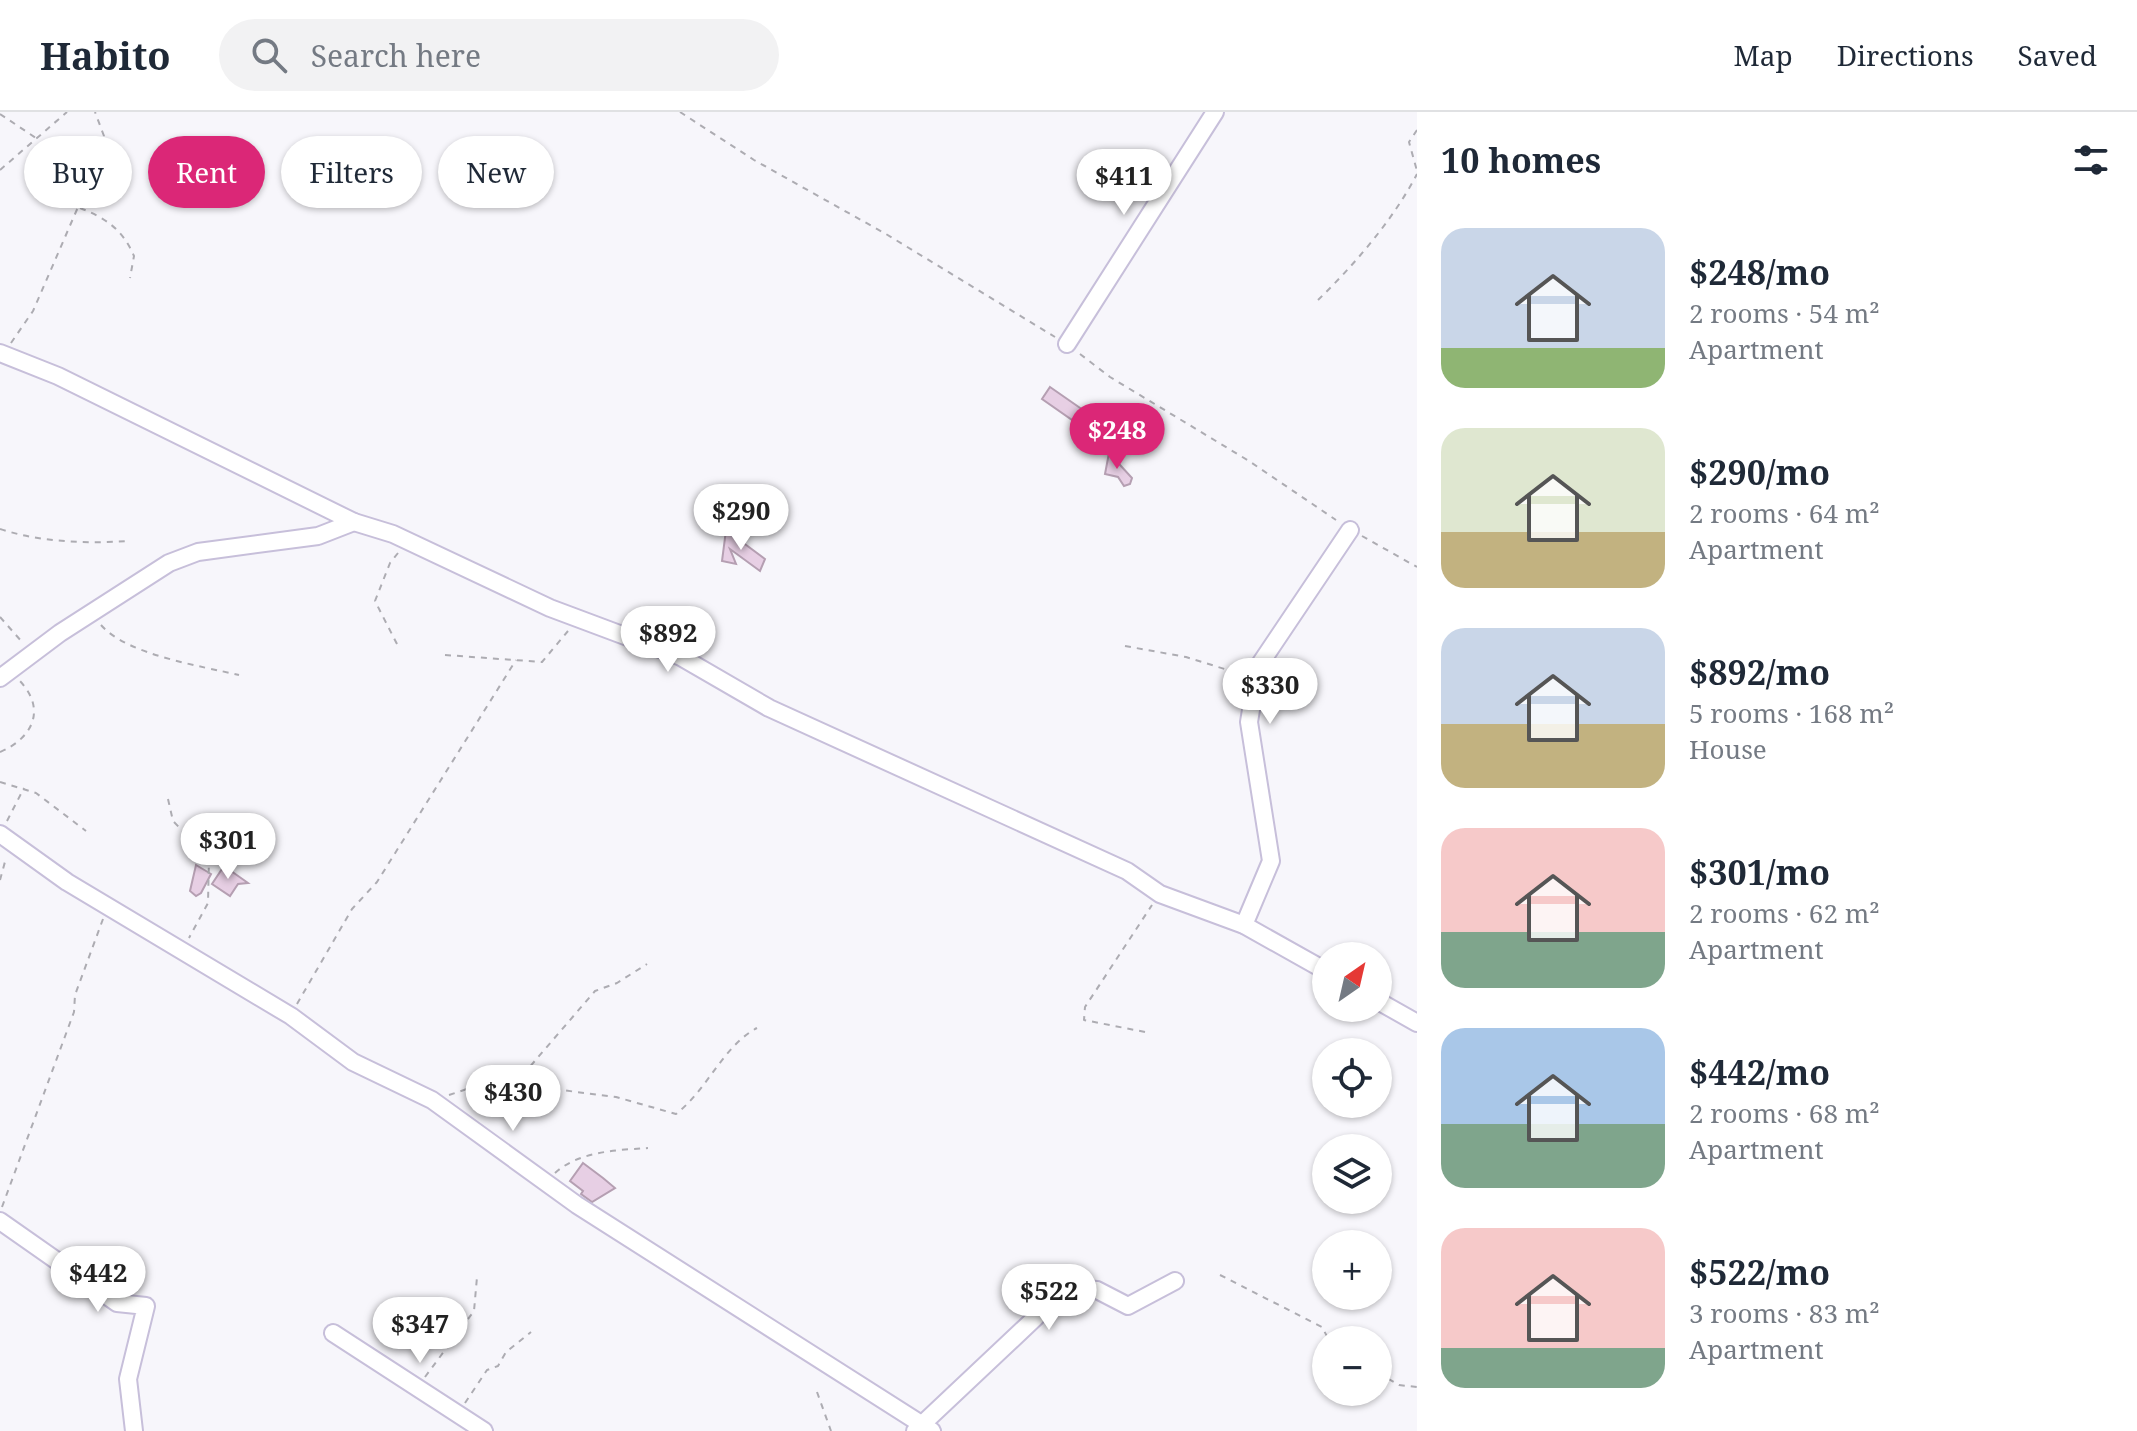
<!DOCTYPE html>
<html lang="en">
<head>
<meta charset="utf-8">
<style>
	body { margin:0; font-family:"Noto Serif",serif; background:#f2f2f3; color:#1f2937; height:100vh; display:flex; flex-direction:column; font-size:30px; white-space:nowrap }
	* { box-sizing:border-box; margin:0 }
	p { font-size:26px; color:#747a83 }
	.icon { flex:none; width:44px; height:44px; fill:none; stroke:currentColor; stroke-width:2; stroke-linecap:round; stroke-linejoin:round }
	.map { position:relative; flex:1; overflow:hidden }
	.panel { display:flex; flex-direction:column; background:#fff; width:720px }
	.panel>* { flex:none }
	.hud { position:absolute; left:24px; top:24px; width:760px; height:72px; display:flex; gap:16px }
	.needle { width:52px; rotate:34deg }
	.fabs { position:absolute; left:1312px; top:830px; display:grid; gap:16px }
	.fabs a { display:grid; place-items:center; width:80px; height:80px; border-radius:50%; background:#fff; box-shadow:0 2px 6px #0004; font-size:40px }
	.price { position:absolute; translate:-50% -68px; padding:0 18px; border-radius:28px; background:#fff; color:#222; font-size:26px; line-height:52px; filter:drop-shadow(0 2px 4px #0008) }
	.price::after { content:''; position:absolute; left:50%; top:48px; width:24px; height:18px; margin-left:-12px; background:inherit; clip-path:polygon(0 0,100% 0,50% 100%) }
	.price.on { background:#db2777; color:#fff }
	ul { padding:0; list-style:none }
	li { display:flex; align-items:center; gap:24px; height:200px; padding:0 24px }
	li span { display:grid; place-items:center; flex:none; width:224px; height:160px; border-radius:24px; color:#555 }
	li>.icon { margin-inline-start:auto }
	span .icon { width:96px; height:96px; fill:#fffc; stroke-width:1 }
	li b { font-size:34px }
	h2 { display:flex; justify-content:space-between; align-items:center; height:96px; padding:0 24px; font-size:34px }
	.pill { padding:0 28px; border-radius:36px; background:#fff; box-shadow:0 2px 6px #0004; font-size:28px; line-height:72px }
	.pill.on { background:#db2777; color:#fff }
	header { display:flex; align-items:center; gap:48px; box-sizing:border-box; height:112px; padding:0 40px; background:#fff; border-bottom:2px solid #e0e1e3 }
	header strong { font-size:38px }
	nav { display:flex; gap:44px; margin-inline-start:auto; font-size:28px }
	.search { width:560px; height:72px; background:#f2f2f3; display:flex; align-items:center; gap:20px; box-sizing:border-box; padding:0 28px; border-radius:44px; color:#747a83; font-size:30px }
	main { display:flex; flex:1; min-height:0 }
	.map>svg:first-child { display:block }
	.building { fill:#e7cfe4; stroke:#b59fb2; stroke-width:2 }
	.lines { fill:none; stroke-linecap:round; stroke-linejoin:round }
	.minor-casing { stroke:#c7bfda; stroke-width:20 }
	.path { stroke:#adacb2; stroke-width:2; stroke-dasharray:6 6; stroke-linecap:butt }
	.minor { stroke:#fff; stroke-width:16 }
</style>
</head>
<body>
<header>
<strong>Habito</strong>
<div class="search"><svg class="icon" aria-label="search" viewBox="0 0 24 24"><circle cx="10" cy="10" r="6"/><path d="M15 15l6 6"/></svg>Search here</div>
<nav><a>Map</a><a>Directions</a><a>Saved</a></nav>
</header>
<main>
<div class="map">
<svg width="1417" height="1319" viewBox="0 0 1417 1319">
	<rect width="100%" height="100%" fill="#f7f6fb"/>
	<g class="building">
		<polygon points="1050,275 1083,298 1075,310 1042,287"/>
		<polygon points="1109,341 1132,366 1130,372 1124,374 1118,365 1105,362"/>
		<polygon points="726,418 765,447 760,459 730,437 736,452 722,449"/>
		<polygon points="196,753 211,762 201,781 196,784 190,779"/>
		<polygon points="224,754 248,771 238,772 230,784 212,772"/>
		<polygon points="583,1051 603,1066 615,1076 592,1090 581,1082 583,1079 570,1069"/>
	</g>
	<g class="lines">
		<defs>
			<g id="minor">
				<polyline points="1067,232 1215,0"/>
				<polyline points="0,241 58,264 354,410"/>
				<polyline points="0,566 60,521 169,451 198,440 318,424 354,410 393,422 550,496 681,545 769,596 1127,759 1160,782 1244,813 1326,859"/>
				<polyline points="0,722 67,770 291,904 353,950 432,988 577,1093 932,1319"/>
				<polyline points="1244,813 1271,749 1249,610 1258,555 1350,418"/>
				<polyline points="1378,889 1417,911"/>
				<polyline points="0,1109 117,1191 146,1194 128,1267 134,1319"/>
				<polyline points="333,1221 484,1319"/>
				<polyline points="915,1319 1035,1206 1063,1175 1097,1178 1128,1194 1175,1169"/>
			</g>
		</defs>
		<use href="#minor" class="minor-casing"/>
		<g class="path">
			<polyline points="680,0 754,48 886,122 1055,225"/>
			<polyline points="0,2 36,26"/>
			<polyline points="1417,18 1409,30 1417,59"/>
			<polyline points="0,58 67,0"/>
			<path d="M80,96c26,10 43,22 54,48l-4,22"/>
			<path d="M1318,188c37,-36 75,-80 99,-126"/>
			<polyline points="11,231 33,199 101,42 104,24 95,0"/>
			<polyline points="1080,242 1110,265 1249,349 1336,408"/>
			<path d="M0,417c40,13 86,15 128,12"/>
			<polyline points="1362,424 1417,455"/>
			<polyline points="398,441 390,451 375,489 398,534"/>
			<polyline points="0,505 23,531"/>
			<path d="M101,513c26,30 100,41 138,50"/>
			<polyline points="1125,534 1186,545 1231,559 1241,557"/>
			<polyline points="445,543 542,550 568,519"/>
			<path d="M0,640c33,-14 47,-43 19,-72"/>
			<polyline points="0,670 36,681 86,719"/>
			<polyline points="168,687 173,709 209,746 208,791 189,826"/>
			<polyline points="7,709 24,676"/>
			<polyline points="0,768 6,746"/>
			<polyline points="297,892 352,797 377,770 516,548"/>
			<polyline points="1145,920 1084,908 1085,895 1152,793"/>
			<polyline points="515,972 595,879 617,871 647,852"/>
			<path d="M449,983l42,-14 125,16 60,17c32,-25 47,-68 81,-86"/>
			<path d="M555,1061c24,-22 63,-23 93,-25"/>
			<polyline points="2,1095 74,900 75,883 103,807"/>
			<polyline points="1220,1163 1322,1215 1329,1228"/>
			<polyline points="1378,1261 1399,1273 1417,1275"/>
			<polyline points="425,1265 474,1199 477,1165"/>
			<polyline points="817,1280 831,1319"/>
			<polyline points="465,1291 487,1258 498,1254 506,1240 531,1220"/>
		</g>
		<use href="#minor" class="minor"/>
	</g>
</svg>
<div class="fabs">
<a><svg class="needle" viewBox="-14 -14 28 28"><path d="M0-13l5 13h-10z" fill="#e53935"/><path d="M0 13l5-13h-10z" fill="#747a83"/></svg></a>
<a><svg class="icon" aria-label="locate" viewBox="0 0 24 24"><circle cx="12" cy="12" r="6"/><path d="M12 2v4M12 18v4M2 12h4M18 12h4"/></svg></a>
<a><svg class="icon" aria-label="layers" viewBox="0 0 24 24"><path d="M12 4l9 5-9 5-9-5zM3 14l9 5 9-5"/></svg></a>
<a>+</a>
<a>−</a>
</div>
<b class="price" style="left:1124px;top:105px">$411</b>
<b class="price on" style="left:1117px;top:359px">$248</b>
<b class="price" style="left:741px;top:440px">$290</b>
<b class="price" style="left:668px;top:562px">$892</b>
<b class="price" style="left:1270px;top:614px">$330</b>
<b class="price" style="left:228px;top:769px">$301</b>
<b class="price" style="left:513px;top:1021px">$430</b>
<b class="price" style="left:98px;top:1202px">$442</b>
<b class="price" style="left:1049px;top:1220px">$522</b>
<b class="price" style="left:420px;top:1253px">$347</b>
<div class="hud">
<a class="pill">Buy</a>
<a class="pill on">Rent</a>
<a class="pill">Filters</a>
<a class="pill">New</a>
</div>
</div>
<section class="panel">
<h2>10 homes<svg class="icon" aria-label="filters" viewBox="0 0 24 24"><path d="M4 7h16M4 17h16"/><circle cx="9" cy="7" r="2"/><circle cx="15" cy="17" r="2"/></svg></h2>
<ul>
<li><span style="background:linear-gradient(#c9d6e8 75%,#8fb573 0)"><svg class="icon" aria-label="home" viewBox="0 0 24 24"><path d="M3 11l9-7 9 7M6 9v11h12V9"/></svg></span><div><b>$248/mo</b><p>2 rooms · 54 m²</p><p>Apartment</p></div></li>
<li><span style="background:linear-gradient(#dfe7d0 65%,#c2b280 0)"><svg class="icon" aria-label="home" viewBox="0 0 24 24"><path d="M3 11l9-7 9 7M6 9v11h12V9"/></svg></span><div><b>$290/mo</b><p>2 rooms · 64 m²</p><p>Apartment</p></div></li>
<li><span style="background:linear-gradient(#c9d6e8 60%,#c2b280 0)"><svg class="icon" aria-label="home" viewBox="0 0 24 24"><path d="M3 11l9-7 9 7M6 9v11h12V9"/></svg></span><div><b>$892/mo</b><p>5 rooms · 168 m²</p><p>House</p></div></li>
<li><span style="background:linear-gradient(#f6c9c9 65%,#7fa58c 0)"><svg class="icon" aria-label="home" viewBox="0 0 24 24"><path d="M3 11l9-7 9 7M6 9v11h12V9"/></svg></span><div><b>$301/mo</b><p>2 rooms · 62 m²</p><p>Apartment</p></div></li>
<li><span style="background:linear-gradient(#a9c7e8 60%,#7fa58c 0)"><svg class="icon" aria-label="home" viewBox="0 0 24 24"><path d="M3 11l9-7 9 7M6 9v11h12V9"/></svg></span><div><b>$442/mo</b><p>2 rooms · 68 m²</p><p>Apartment</p></div></li>
<li><span style="background:linear-gradient(#f6c9c9 75%,#7fa58c 0)"><svg class="icon" aria-label="home" viewBox="0 0 24 24"><path d="M3 11l9-7 9 7M6 9v11h12V9"/></svg></span><div><b>$522/mo</b><p>3 rooms · 83 m²</p><p>Apartment</p></div></li>
</ul>
</section>
</main>
</body>
</html>
